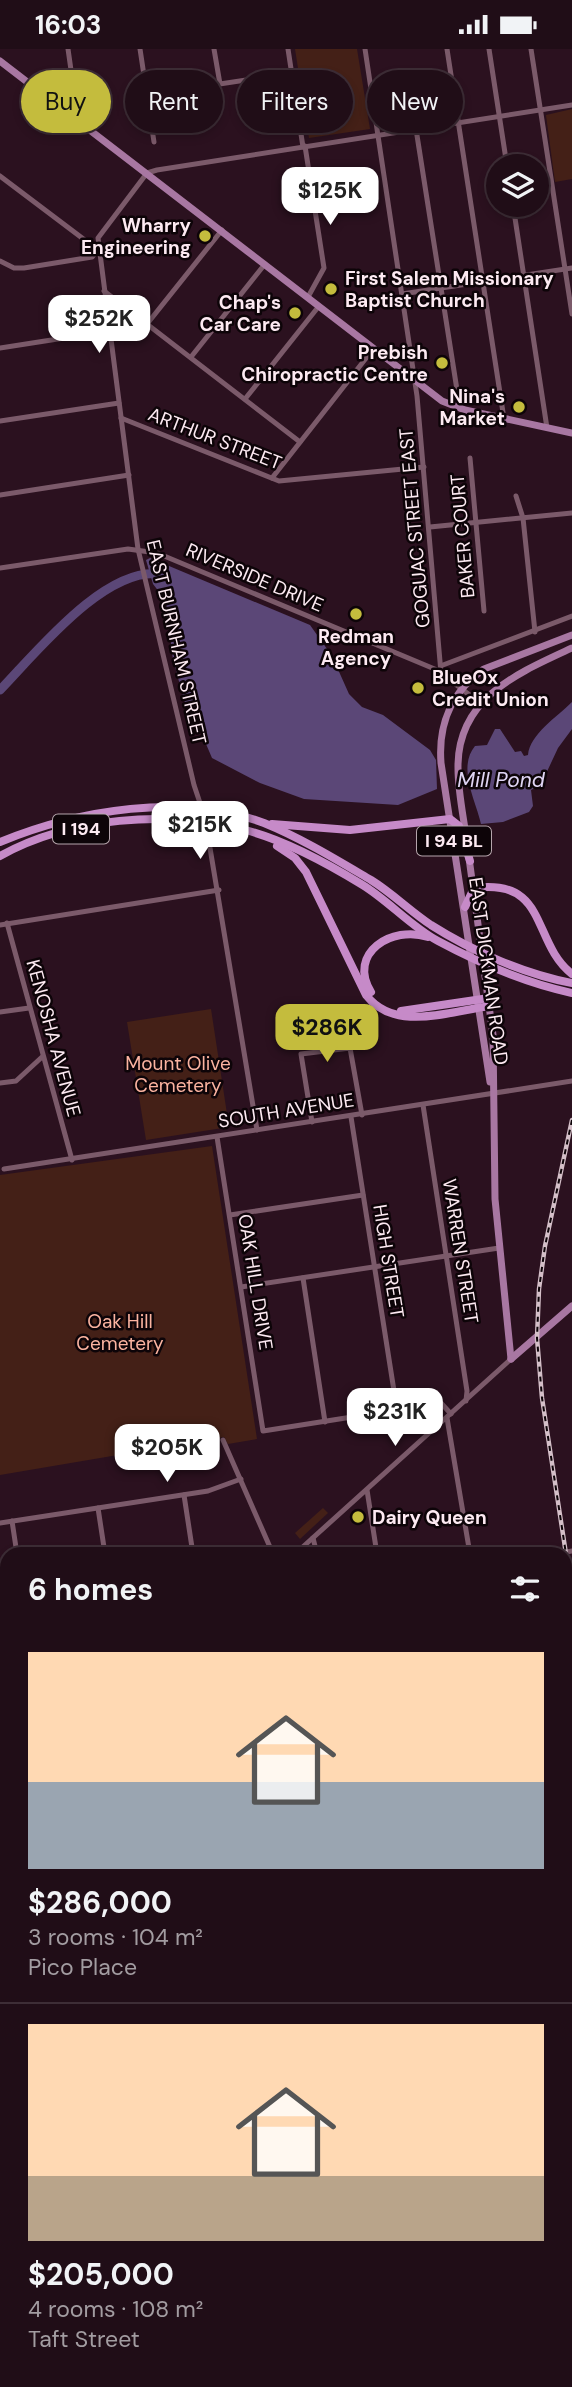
<!DOCTYPE html>
<html lang="en">
<head>
<meta charset="utf-8">
<style>
	body { margin:0; font-family:"DM Sans",sans-serif; background:#281620; color:#f1f3f6; height:100vh; display:flex; flex-direction:column; font-size:26px; white-space:nowrap }
	* { box-sizing:border-box; margin:0 }
	p { font-size:23px; color:#a29ca1 }
	.icon { flex:none; width:38px; height:38px; fill:none; stroke:currentColor; stroke-width:2; stroke-linecap:round; stroke-linejoin:round }
	.map { position:relative; flex:1; overflow:hidden }
	.panel { position:absolute; left:0px; top:1498px; width:572px; height:840px; display:flex; flex-direction:column; background:#200d17; border-radius:21px 21px 0 0; box-shadow:0 4px 10px #0003,0 0 0 2px #3d2d36 }
	.panel>* { flex:none }
	.top-card { position:absolute; left:21px; top:21px; width:530px; height:63px; display:flex; gap:14px }
	.tools { position:absolute; left:486px; top:105px; display:grid; gap:14px }
	.tools a { display:grid; place-items:center; width:63px; height:63px; border-radius:50%; background:#200d17; box-shadow:0 4px 10px #0003,0 0 0 2px #3d2d36; font-size:35px }
	.price { position:absolute; translate:-50% -60px; padding:0 16px; border-radius:14px; background:#fff; color:#222; font-size:23px; line-height:46px; filter:drop-shadow(0 2px 4px #0008) }
	.price::after { content:''; position:absolute; left:50%; top:42px; width:21px; height:16px; margin-left:-10px; background:inherit; clip-path:polygon(0 0,100% 0,50% 100%) }
	.price.on { background:#c4bc3d; color:#111 }
	ul { padding:0; list-style:none }
	li { display:grid; align-content:center; gap:14px; height:371px; padding:0 28px }
	li+li { border-top:2px solid #3d2d36 }
	li span { display:grid; place-items:center; height:217px; border-radius:0px; color:#555 }
	li>.icon { margin-inline-start:auto }
	span .icon { width:126px; height:126px; fill:#fffc; stroke-width:1 }
	li b { font-size:30px }
	h2 { display:flex; justify-content:space-between; align-items:center; height:84px; padding:0 28px; font-size:30px }
	.chip { padding:0 24px; border-radius:32px; background:#200d17; box-shadow:0 4px 10px #0003,0 0 0 2px #3d2d36; font-size:24px; line-height:63px }
	.chip.on { background:#c4bc3d; color:#111 }
	.status { display:flex; justify-content:space-between; align-items:center; height:49px; padding:0 35px; background:#200d17; direction:ltr }
	.status svg { height:19px; fill:currentColor }
	.map>svg:first-child { display:block }
	.green { fill:#442017 }
	.water { fill:#5b4777 }
	.lines { fill:none; stroke-linecap:round; stroke-linejoin:round }
	.river { stroke:#5b4777; stroke-width:9 }
	.minor { stroke:#7b5a6a; stroke-width:5 }
	.major { stroke:#a877a2; stroke-width:7 }
	.highway { stroke:#c68ac8; stroke-width:8 }
	.rail-casing { stroke:#d4bfc8; stroke-width:4.5 }
	.rail { stroke:#0d0408; stroke-width:2; stroke-dasharray:5; stroke-linecap:butt }
	.poi-dot { fill:#c4bc3d; stroke:#0d0408; stroke-width:2.5 }
	.labels { text-anchor:middle; stroke-width:5; stroke-linejoin:round; paint-order:stroke }
	.shield { fill:#0d0408; stroke:#b5a5ac; stroke-width:2 }
	.shield-label { font-size:18px; font-weight:bold; fill:#fdeaf2 }
	.poi-label { font-size:19px; font-weight:bold; fill:#fdeaf2; stroke:#0d0408; text-anchor:end }
	.street-label { font-size:19px; fill:#fdeaf2; stroke:#0d0408 }
	.park-label { font-size:19px; fill:#fbb3a0; stroke:#0d0408 }
	.water-label { font-size:21px; font-style:italic; fill:#e0d5f4; stroke:#0d0408 }
</style>
</head>
<body>
<div class="status"><b>16:03</b><svg viewBox="0 0 49 12"><path d="M0 12V9h3v3zM5 12V6h3v6zM10 12V3h3v9zM15 12V0h3v12zM26 1h20v11H26zM47 4h2v5h-2z"/></svg></div>
<div class="map">
<svg width="572" height="2338" viewBox="0 0 572 2338">
	<rect width="100%" height="100%" fill="#2b111f"/>
	<g class="green">
		<polygon points="295,0 357,0 370,80 309,89"/>
		<polygon points="572,60 572,130 555,133 546,66"/>
		<polygon points="211,960 229,1078 146,1091 127,973"/>
		<polygon points="212,1097 257,1390 228,1395 224,1388 0,1426 0,1126"/>
		<polygon points="323,1459 328,1464 300,1490 295,1484"/>
		<polygon points="177,2331 252,2331 253,2338 178,2338"/>
	</g>
	<g class="water">
		<polygon points="150,509 310,576 332,607 349,645 362,658 383,666 430,701 436,711 437,740 398,756 304,750 260,734 212,709 200,681 189,668 173,611 166,552 153,535 146,511"/>
		<path d="M572,653v27l-14,19 -14,30 -9,4 2,5 -6,3 2,16 -4,6 -26,10 -22,2c-5,-23 -24,-56 -6,-78l12,-1 8,-16h5l15,23 6,-1 3,5 4,-1c2,-21 29,-38 44,-53z"/>
	</g>
	<g class="lines">
		<path class="river" d="M0,641c36,-37 105,-124 161,-116"/>
		<g class="minor">
			<polyline points="68,0 78,70"/>
			<polyline points="140,0 154,93"/>
			<polyline points="214,0 220,35"/>
			<polyline points="288,0 303,98"/>
			<polyline points="365,0 417,347 441,624"/>
			<polyline points="447,0 504,370"/>
			<polyline points="489,0 507,117"/>
			<polyline points="531,0 572,265"/>
			<polyline points="147,46 292,24"/>
			<polyline points="416,80 460,360"/>
			<polyline points="305,97 324,219 308,248"/>
			<polyline points="0,127 98,201 92,208 24,219 14,219 0,212"/>
			<polyline points="513,156 547,379"/>
			<polyline points="104,242 300,393"/>
			<polyline points="402,245 572,219"/>
			<polyline points="147,275 222,181"/>
			<polyline points="0,299 109,282"/>
			<polyline points="191,308 265,215"/>
			<polyline points="245,350 319,257"/>
			<polyline points="121,369 279,432 424,418"/>
			<polyline points="0,372 119,354"/>
			<polyline points="470,409 484,562"/>
			<polyline points="272,429 374,299"/>
			<polyline points="0,446 129,426"/>
			<polyline points="516,447 523,469 535,583"/>
			<polyline points="430,478 572,464"/>
			<polyline points="0,519 128,500 157,504 437,621 480,654"/>
			<polyline points="443,616 572,567"/>
			<polyline points="7,874 72,1111"/>
			<polyline points="0,876 219,841"/>
			<polyline points="0,963 29,959"/>
			<polyline points="0,1034 16,1032 42,1008"/>
			<polyline points="423,1056 467,1342 466,1352"/>
			<polyline points="351,1068 397,1361"/>
			<polyline points="312,1073 301,1005 350,999 362,1066"/>
			<polyline points="257,1081 205,769 194,736 138,500 98,189 147,124 157,121 572,56"/>
			<polyline points="217,1088 263,1382 441,1354 451,1365"/>
			<polyline points="4,1120 572,1032"/>
			<polyline points="230,1166 363,1146"/>
			<polyline points="303,1229 325,1373"/>
			<polyline points="241,1238 499,1199"/>
			<polyline points="447,1369 470,1505"/>
			<polyline points="223,1391 273,1505"/>
			<polyline points="367,1441 377,1505"/>
			<polyline points="184,1446 193,1505"/>
			<polyline points="98,1459 105,1505"/>
			<polyline points="12,1472 17,1505"/>
			<polyline points="0,1474 208,1442 241,1430"/>
			<polyline points="313,1489 317,1505"/>
			<polyline points="295,1505 511,1310"/>
			<polyline points="555,1505 572,1502"/>
			<polyline points="0,1726 7,1725"/>
			<polyline points="0,1781 7,1827"/>
			<polyline points="0,1837 7,1836"/>
			<polyline points="0,1911 7,1910"/>
			<polyline points="0,1984 7,1983"/>
			<polyline points="0,2058 7,2057"/>
			<polyline points="0,2135 7,2134"/>
			<polyline points="0,2208 7,2207"/>
			<polyline points="0,2286 7,2281"/>
			<polyline points="142,2331 143,2338"/>
			<polyline points="290,2331 291,2338"/>
			<polyline points="501,2331 502,2338"/>
			<polyline points="565,2338 572,2337"/>
		</g>
		<g class="major">
			<polyline points="0,12 442,352 465,361 572,384"/>
			<path d="M467,794c-3,-24 -9,-50 -9,-75 -1,-70 60,-95 114,-120"/>
			<polyline points="469,809 493,986 495,1150 511,1310"/>
			<path d="M490,1033l-49,-319c-3,-39 11,-72 43,-94l88,-34"/>
			<polyline points="511,1310 572,1257"/>
			<polyline points="0,2301 7,2310"/>
			<polyline points="25,2331 31,2338"/>
		</g>
		<g class="highway">
			<polyline points="272,775 350,781 450,770 459,777 470,812"/>
			<path d="M0,793c78,-32 182,-50 264,-19 37,15 73,37 107,57 21,13 39,31 60,45 41,26 93,49 141,58"/>
			<path d="M277,797l18,12 11,14 60,123c29,38 84,16 124,11"/>
			<path d="M0,807c70,-39 167,-46 245,-26 40,10 80,32 116,54 27,16 49,42 77,57 41,22 88,42 134,52"/>
			<path d="M465,858l9,-19c75,-10 57,54 98,86"/>
			<path d="M371,943c-24,-39 21,-67 57,-55"/>
			<polyline points="401,962 489,949"/>
		</g>
		<defs>
			<g id="rail">
				<polyline points="572,1071 545,1197 539,1240 537,1289 542,1349 572,1544"/>
				<polyline points="567,1534 572,1575"/>
				<polyline points="565,1703 572,1674"/>
				<polyline points="565,1907 572,1928"/>
				<polyline points="565,1932 569,1959"/>
				<polyline points="565,2077 572,2116"/>
			</g>
		</defs>
		<use href="#rail" class="rail-casing"/>
		<use href="#rail" class="rail"/>
	</g>
	<g class="poi-dot">
		<circle cx="205" cy="187" r="7"/>
		<circle cx="331" cy="240" r="7"/>
		<circle cx="295" cy="264" r="7"/>
		<circle cx="442" cy="314" r="7"/>
		<circle cx="519" cy="358" r="7"/>
		<circle cx="356" cy="565" r="7"/>
		<circle cx="418" cy="639" r="7"/>
		<circle cx="358" cy="1468" r="7"/>
	</g>
	<g class="labels">
		<g class="shield">
			<rect x="53" y="765.5" width="56" height="29" rx="5"/>
			<rect x="417" y="777.5" width="74" height="29" rx="5"/>
		</g>
		<g class="shield-label">
			<text x="81" y="786">I 194</text>
			<text x="454" y="798">I 94 BL</text>
		</g>
		<g class="poi-label">
			<text x="191" y="183">Wharry<tspan x="191" dy="22">Engineering</tspan></text>
			<text x="345" y="236" text-anchor="start">First Salem Missionary<tspan x="345" dy="22">Baptist Church</tspan></text>
			<text x="281" y="260">Chap's<tspan x="281" dy="22">Car Care</tspan></text>
			<text x="428" y="310">Prebish<tspan x="428" dy="22">Chiropractic Centre</tspan></text>
			<text x="505" y="354">Nina's<tspan x="505" dy="22">Market</tspan></text>
			<text x="356" y="594" text-anchor="middle">Redman<tspan x="356" dy="22">Agency</tspan></text>
			<text x="432" y="635" text-anchor="start">BlueOx<tspan x="432" dy="22">Credit Union</tspan></text>
			<text x="372" y="1475" text-anchor="start">Dairy Queen</text>
		</g>
		<g class="street-label">
			<text transform="translate(215 389) rotate(21)" y="7">ARTHUR STREET</text>
			<text transform="translate(414 479) rotate(-95)" y="7">GOGUAC STREET EAST</text>
			<text transform="translate(462 487) rotate(-95)" y="7">BAKER COURT</text>
			<text transform="translate(255 528) rotate(23)" y="7">RIVERSIDE DRIVE</text>
			<text transform="translate(177 593) rotate(77)" y="7">EAST BURNHAM STREET</text>
			<text transform="translate(489 922) rotate(82)" y="7">EAST DICKMAN ROAD</text>
			<text transform="translate(54 989) rotate(75)" y="7">KENOSHA AVENUE</text>
			<text transform="translate(286 1061) rotate(-9)" y="7">SOUTH AVENUE</text>
			<text transform="translate(461 1202) rotate(81)" y="7">WARREN STREET</text>
			<text transform="translate(389 1212) rotate(81)" y="7">HIGH STREET</text>
			<text transform="translate(256 1233) rotate(81)" y="7">OAK HILL DRIVE</text>
		</g>
		<g class="park-label">
			<text x="178" y="1021">Mount Olive<tspan x="178" dy="22">Cemetery</tspan></text>
			<text x="120" y="1279">Oak Hill<tspan x="120" dy="22">Cemetery</tspan></text>
		</g>
		<g class="water-label">
			<text x="501" y="738">Mill Pond</text>
		</g>
	</g>
</svg>
<div class="tools">
<a><svg class="icon" aria-label="layers" viewBox="0 0 24 24"><path d="M12 4l9 5-9 5-9-5zM3 14l9 5 9-5"/></svg></a>
</div>
<b class="price" style="left:330px;top:178px">$125K</b>
<b class="price" style="left:99px;top:306px">$252K</b>
<b class="price" style="left:200px;top:812px">$215K</b>
<b class="price on" style="left:327px;top:1015px">$286K</b>
<b class="price" style="left:395px;top:1399px">$231K</b>
<b class="price" style="left:167px;top:1435px">$205K</b>
<div class="top-card">
<a class="chip on">Buy</a>
<a class="chip">Rent</a>
<a class="chip">Filters</a>
<a class="chip">New</a>
</div>
<section class="panel">
<h2>6 homes<svg class="icon" aria-label="filters" viewBox="0 0 24 24"><path d="M4 7h16M4 17h16"/><circle cx="9" cy="7" r="2"/><circle cx="15" cy="17" r="2"/></svg></h2>
<ul>
<li><span style="background:linear-gradient(#ffd9b3 60%,#9aa5b1 0)"><svg class="icon" aria-label="home" viewBox="0 0 24 24"><path d="M3 11l9-7 9 7M6 9v11h12V9"/></svg></span><div><b>$286,000</b><p>3 rooms · 104 m²</p><p>Pico Place</p></div></li>
<li><span style="background:linear-gradient(#ffd9b3 70%,#b9a48a 0)"><svg class="icon" aria-label="home" viewBox="0 0 24 24"><path d="M3 11l9-7 9 7M6 9v11h12V9"/></svg></span><div><b>$205,000</b><p>4 rooms · 108 m²</p><p>Taft Street</p></div></li>
</ul>
</section>
</div>
</body>
</html>
